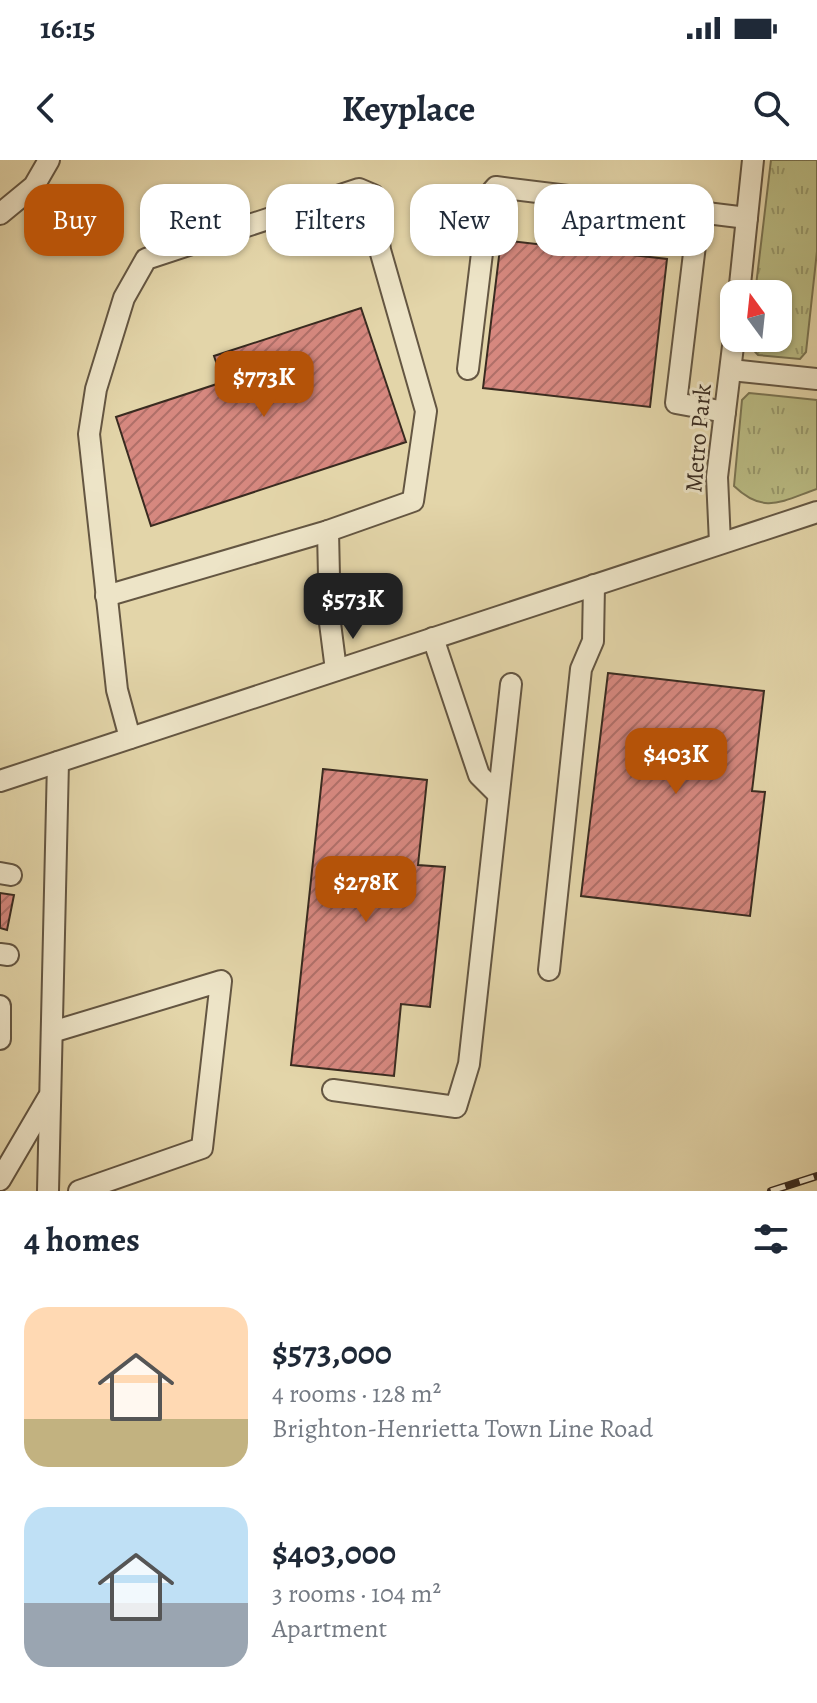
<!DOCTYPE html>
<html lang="en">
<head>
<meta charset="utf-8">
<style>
	body { margin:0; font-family:Alegreya,serif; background:#f2f2f3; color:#1f2937; height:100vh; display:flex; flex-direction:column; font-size:30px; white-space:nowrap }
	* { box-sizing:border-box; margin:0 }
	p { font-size:26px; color:#747a83 }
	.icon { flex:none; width:44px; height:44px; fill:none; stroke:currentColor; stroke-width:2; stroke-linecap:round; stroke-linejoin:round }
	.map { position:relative; height:1031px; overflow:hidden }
	.drawer { display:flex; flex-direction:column; background:#fff; flex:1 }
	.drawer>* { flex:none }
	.top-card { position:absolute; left:24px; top:24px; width:770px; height:72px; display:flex; gap:16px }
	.needle { width:52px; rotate:345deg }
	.controls { position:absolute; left:720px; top:120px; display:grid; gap:16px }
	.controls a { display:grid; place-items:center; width:72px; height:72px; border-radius:16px; background:#fff; box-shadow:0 2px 6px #0004; font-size:40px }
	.price { position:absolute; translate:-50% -68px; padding:0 18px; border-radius:16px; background:#b45309; color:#fff; font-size:26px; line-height:52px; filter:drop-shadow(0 2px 4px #0008) }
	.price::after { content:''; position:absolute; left:50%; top:48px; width:24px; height:18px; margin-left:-12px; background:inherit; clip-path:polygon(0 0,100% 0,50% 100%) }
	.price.current { background:#222; color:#fff }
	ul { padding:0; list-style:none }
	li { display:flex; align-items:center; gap:24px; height:200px; padding:0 24px }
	li span { display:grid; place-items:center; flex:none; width:224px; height:160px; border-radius:24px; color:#555 }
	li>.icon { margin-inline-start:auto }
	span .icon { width:96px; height:96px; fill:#fffc; stroke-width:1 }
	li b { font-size:34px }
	h2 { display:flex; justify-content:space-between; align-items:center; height:96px; padding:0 24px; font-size:34px }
	.tag { padding:0 28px; border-radius:24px; background:#fff; box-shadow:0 2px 6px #0004; font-size:28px; line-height:72px }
	.tag.current { background:#b45309; color:#fff }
	.status { display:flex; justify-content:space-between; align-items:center; height:56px; padding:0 40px; background:#fff; direction:ltr }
	.status svg { height:22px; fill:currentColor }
	header { display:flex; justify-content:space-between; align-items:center; height:104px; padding:0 24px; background:#fff; font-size:36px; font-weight:700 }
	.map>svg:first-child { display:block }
	.grass { fill:url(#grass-tufts); stroke:#7a7452; stroke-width:2 }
	.building { fill:url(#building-hatch); stroke:#392b20; stroke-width:2 }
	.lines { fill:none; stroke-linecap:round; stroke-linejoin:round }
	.minor-casing { stroke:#645642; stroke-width:24 }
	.minor { stroke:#ede4c7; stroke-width:20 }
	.rail-casing { stroke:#392b20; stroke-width:8 }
	.rail { stroke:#ede4c7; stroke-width:5; stroke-dasharray:15; stroke-linecap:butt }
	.labels { text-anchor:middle; stroke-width:6; stroke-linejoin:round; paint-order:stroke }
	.street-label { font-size:24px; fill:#392b20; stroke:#ede4c7 }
</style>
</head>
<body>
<div class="status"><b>16:15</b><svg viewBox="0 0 49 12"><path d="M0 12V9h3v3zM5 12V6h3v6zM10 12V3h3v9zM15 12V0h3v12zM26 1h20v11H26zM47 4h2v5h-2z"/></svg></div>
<header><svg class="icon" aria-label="back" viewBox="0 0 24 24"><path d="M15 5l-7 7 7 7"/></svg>Keyplace<svg class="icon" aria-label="search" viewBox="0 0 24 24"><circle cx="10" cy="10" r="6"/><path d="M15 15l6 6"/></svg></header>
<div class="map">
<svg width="817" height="1031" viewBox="0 0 817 1031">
	<defs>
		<pattern id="grass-tufts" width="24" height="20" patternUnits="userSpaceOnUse" patternTransform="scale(2)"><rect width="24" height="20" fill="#babc84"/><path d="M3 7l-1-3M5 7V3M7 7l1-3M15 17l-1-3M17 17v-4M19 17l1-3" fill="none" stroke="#98996c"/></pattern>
		<pattern id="building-hatch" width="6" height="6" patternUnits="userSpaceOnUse" patternTransform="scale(2)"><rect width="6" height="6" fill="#d6887f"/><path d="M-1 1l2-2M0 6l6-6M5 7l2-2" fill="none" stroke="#af6f68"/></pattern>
	</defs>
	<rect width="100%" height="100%" fill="#e3d5a9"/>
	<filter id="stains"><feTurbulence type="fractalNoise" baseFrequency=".0025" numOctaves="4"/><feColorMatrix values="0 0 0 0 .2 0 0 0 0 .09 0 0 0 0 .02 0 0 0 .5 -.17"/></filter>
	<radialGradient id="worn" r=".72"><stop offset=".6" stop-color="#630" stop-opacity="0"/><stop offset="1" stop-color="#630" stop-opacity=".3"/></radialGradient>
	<g class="grass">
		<polygon points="771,0 817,0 817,91 806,192 800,199 758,195 749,185 750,178 778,178 778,134 755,134"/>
		<path d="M749,233l68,7v89c-35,12 -53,26 -83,-3l8,-86z"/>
	</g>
	<g class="building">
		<polygon points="501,80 667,99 650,247 483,228"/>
		<polygon points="361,148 406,282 151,366 116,257 223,222 214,196"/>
		<polygon points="608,513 764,531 752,631 765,632 750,756 581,736"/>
		<polygon points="323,609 427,620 418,705 445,707 430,847 401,844 394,916 291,905"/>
		<polygon points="0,733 14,735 7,770 0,768"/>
	</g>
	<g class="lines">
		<defs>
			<g id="minor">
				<polyline points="699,52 676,243 725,252"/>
				<polyline points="0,54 34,26 49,0"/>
				<polyline points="739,134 753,0"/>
				<polyline points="468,209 489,35 496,27 747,58"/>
				<polyline points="731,210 817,219"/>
				<polyline points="720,383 717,317 734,178"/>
				<polyline points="106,436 328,371"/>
				<polyline points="433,478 479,615 498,634"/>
				<polyline points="130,578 117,530 89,274 96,229 124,138 146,99 359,29 373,35 380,90 426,251 413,341 328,371 330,463 336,510"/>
				<polyline points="0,621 817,352"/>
				<polyline points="0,713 11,715"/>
				<polyline points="0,794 8,795"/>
				<polyline points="549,810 581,509 593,481 594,425"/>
				<polyline points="0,846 0,879"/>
				<polyline points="52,872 221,821 202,988 79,1031"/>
				<polyline points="333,930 456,947 469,904 511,524"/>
				<polyline points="0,1020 48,938"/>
				<polyline points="48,1031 58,602"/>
			</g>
		</defs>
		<use href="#minor" class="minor-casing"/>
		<use href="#minor" class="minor"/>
		<defs>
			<polyline id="rail" points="771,1031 817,1016"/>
		</defs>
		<use href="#rail" class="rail-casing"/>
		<use href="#rail" class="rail"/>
	</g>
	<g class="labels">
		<g class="street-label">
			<text transform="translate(698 278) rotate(-85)" y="8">Metro Park</text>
		</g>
	</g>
	<rect width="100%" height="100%" filter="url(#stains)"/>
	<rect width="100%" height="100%" fill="url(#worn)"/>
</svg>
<div class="controls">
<a><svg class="needle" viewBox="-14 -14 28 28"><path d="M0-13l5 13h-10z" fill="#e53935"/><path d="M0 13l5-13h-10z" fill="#747a83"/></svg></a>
</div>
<b class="price" style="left:264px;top:259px">$773K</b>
<b class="price current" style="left:353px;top:481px">$573K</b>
<b class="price" style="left:676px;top:636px">$403K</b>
<b class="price" style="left:366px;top:764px">$278K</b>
<div class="top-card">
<a class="tag current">Buy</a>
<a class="tag">Rent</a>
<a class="tag">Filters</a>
<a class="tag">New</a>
<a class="tag">Apartment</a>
</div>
</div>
<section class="drawer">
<h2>4 homes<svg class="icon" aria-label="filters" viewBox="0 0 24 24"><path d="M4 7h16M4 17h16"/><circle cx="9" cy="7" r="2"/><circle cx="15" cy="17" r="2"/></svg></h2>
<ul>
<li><span style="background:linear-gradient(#ffd9b3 70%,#c2b280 0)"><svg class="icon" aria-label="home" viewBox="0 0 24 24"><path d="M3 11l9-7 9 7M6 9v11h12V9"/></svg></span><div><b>$573,000</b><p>4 rooms · 128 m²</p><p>Brighton-Henrietta Town Line Road</p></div></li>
<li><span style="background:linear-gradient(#bfe0f5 60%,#9aa5b1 0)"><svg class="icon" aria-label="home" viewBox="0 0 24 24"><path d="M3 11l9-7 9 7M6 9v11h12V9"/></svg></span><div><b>$403,000</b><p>3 rooms · 104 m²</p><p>Apartment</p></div></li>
</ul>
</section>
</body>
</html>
